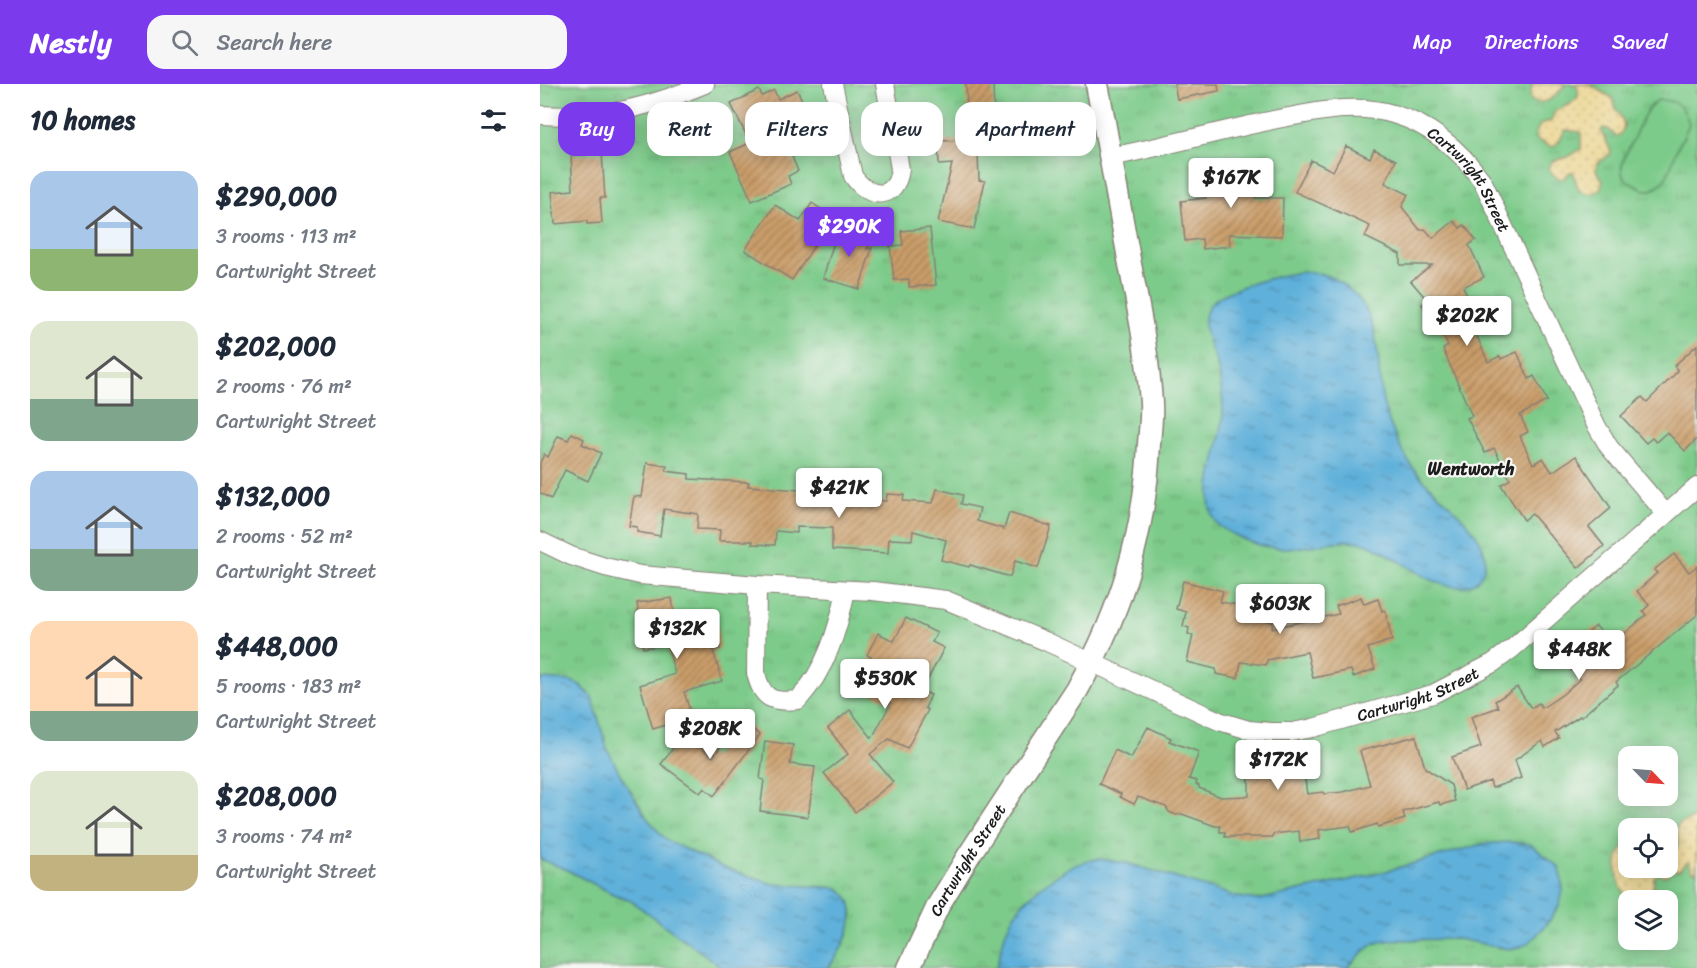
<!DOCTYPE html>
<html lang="en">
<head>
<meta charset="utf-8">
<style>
	body { margin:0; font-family:Sriracha,sans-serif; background:#f6f6f7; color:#1f2937; height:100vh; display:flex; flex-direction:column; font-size:22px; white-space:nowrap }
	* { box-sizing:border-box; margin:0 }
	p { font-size:20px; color:#747a83 }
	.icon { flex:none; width:33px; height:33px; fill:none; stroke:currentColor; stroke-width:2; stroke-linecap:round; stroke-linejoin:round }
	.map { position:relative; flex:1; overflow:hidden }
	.drawer { display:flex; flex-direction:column; background:#fff; width:540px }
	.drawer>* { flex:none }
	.hud { position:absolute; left:18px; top:18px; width:570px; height:54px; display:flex; gap:12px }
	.needle { width:39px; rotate:115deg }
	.buttons { position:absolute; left:1078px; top:662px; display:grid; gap:12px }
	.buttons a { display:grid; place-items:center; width:60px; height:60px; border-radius:12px; background:#fff; box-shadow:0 3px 15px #0003; font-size:30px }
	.price { position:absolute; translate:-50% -51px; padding:0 14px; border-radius:6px; background:#fff; color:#222; font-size:20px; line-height:39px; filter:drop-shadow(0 2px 3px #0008) }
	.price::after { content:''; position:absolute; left:50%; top:36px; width:18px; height:14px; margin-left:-9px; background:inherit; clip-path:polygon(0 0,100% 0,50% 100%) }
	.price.current { background:#7c3aed; color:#fff }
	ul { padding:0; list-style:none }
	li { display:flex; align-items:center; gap:18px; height:150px; padding:0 30px }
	li span { display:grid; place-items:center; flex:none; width:168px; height:120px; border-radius:18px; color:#555 }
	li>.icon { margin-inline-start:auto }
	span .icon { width:72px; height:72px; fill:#fffc; stroke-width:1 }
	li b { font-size:26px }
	h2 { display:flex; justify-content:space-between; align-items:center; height:72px; padding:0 30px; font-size:26px }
	.pill { padding:0 21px; border-radius:18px; background:#fff; box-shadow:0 3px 15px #0003; font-size:21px; line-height:54px }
	.pill.current { background:#7c3aed; color:#fff }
	header { display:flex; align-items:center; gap:36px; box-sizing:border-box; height:84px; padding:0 30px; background:#7c3aed; color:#fff }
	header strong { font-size:28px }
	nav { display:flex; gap:33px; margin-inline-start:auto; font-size:21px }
	.search { width:420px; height:54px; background:#f6f6f7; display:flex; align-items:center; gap:15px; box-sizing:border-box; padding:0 21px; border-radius:18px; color:#747a83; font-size:22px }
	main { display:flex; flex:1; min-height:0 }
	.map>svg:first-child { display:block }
	.grass { fill:url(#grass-tufts); stroke:#4c7453; stroke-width:1.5; fill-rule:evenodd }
	.sand { fill:url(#sand-dots); stroke:#857b5d; stroke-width:1.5 }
	.green { fill:#7dcb8a; stroke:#4c7453; stroke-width:1.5 }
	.water { fill:url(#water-ripples); stroke:#3e667b; stroke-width:1.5 }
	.building { fill:url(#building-hatch) }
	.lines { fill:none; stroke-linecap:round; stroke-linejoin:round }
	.minor-casing { stroke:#868074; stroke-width:20 }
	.tertiary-casing { stroke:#868074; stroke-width:25 }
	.minor { stroke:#fff; stroke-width:18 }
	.tertiary { stroke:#fff; stroke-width:22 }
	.labels { text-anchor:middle; stroke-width:4.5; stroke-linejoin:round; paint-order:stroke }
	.street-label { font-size:16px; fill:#1c1c1c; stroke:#f6f6f2 }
	.neighbourhood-label { font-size:18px; font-weight:bold; fill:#1c1c1c; stroke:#f6f6f2 }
</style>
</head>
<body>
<header>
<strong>Nestly</strong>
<div class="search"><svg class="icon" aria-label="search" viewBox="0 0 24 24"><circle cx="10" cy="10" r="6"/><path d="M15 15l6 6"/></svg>Search here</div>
<nav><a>Map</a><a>Directions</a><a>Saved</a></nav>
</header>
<main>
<section class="drawer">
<h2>10 homes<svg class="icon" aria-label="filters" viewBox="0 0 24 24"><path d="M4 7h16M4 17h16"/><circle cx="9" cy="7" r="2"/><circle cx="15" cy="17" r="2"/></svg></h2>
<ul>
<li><span style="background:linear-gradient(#a9c7e8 65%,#8fb573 0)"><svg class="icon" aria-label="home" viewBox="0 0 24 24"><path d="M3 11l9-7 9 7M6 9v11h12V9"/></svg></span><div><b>$290,000</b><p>3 rooms · 113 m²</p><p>Cartwright Street</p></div></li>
<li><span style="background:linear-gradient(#dfe7d0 65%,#7fa58c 0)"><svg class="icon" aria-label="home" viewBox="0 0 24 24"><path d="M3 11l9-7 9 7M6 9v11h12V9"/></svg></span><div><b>$202,000</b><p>2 rooms · 76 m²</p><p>Cartwright Street</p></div></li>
<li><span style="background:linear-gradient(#a9c7e8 65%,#7fa58c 0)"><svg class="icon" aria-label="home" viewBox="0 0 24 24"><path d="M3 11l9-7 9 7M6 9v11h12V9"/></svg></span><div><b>$132,000</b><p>2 rooms · 52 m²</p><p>Cartwright Street</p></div></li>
<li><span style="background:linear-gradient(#ffd9b3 75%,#7fa58c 0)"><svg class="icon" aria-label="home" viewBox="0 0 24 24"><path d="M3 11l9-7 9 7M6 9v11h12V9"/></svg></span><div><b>$448,000</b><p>5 rooms · 183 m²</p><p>Cartwright Street</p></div></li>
<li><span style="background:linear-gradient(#dfe7d0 70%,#c2b280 0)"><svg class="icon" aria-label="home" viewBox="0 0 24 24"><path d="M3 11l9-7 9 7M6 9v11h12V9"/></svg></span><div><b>$208,000</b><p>3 rooms · 74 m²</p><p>Cartwright Street</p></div></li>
</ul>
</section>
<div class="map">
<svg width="1157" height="884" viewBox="0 0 1157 884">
	<defs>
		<pattern id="grass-tufts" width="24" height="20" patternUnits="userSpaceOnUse" patternTransform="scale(1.5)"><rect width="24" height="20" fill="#7dcb8a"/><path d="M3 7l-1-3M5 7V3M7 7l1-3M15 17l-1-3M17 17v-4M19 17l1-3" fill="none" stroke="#6bae76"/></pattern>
		<pattern id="sand-dots" width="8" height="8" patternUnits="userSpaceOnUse" patternTransform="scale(1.5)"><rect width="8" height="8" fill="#eeda9e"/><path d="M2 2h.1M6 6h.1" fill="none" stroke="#ccba88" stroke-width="1.8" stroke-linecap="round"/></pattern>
		<pattern id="water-ripples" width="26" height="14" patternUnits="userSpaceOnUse" patternTransform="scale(1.5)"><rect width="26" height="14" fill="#5fb0da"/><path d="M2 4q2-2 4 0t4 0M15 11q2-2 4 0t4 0" fill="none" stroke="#4e8eb0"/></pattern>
		<pattern id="building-hatch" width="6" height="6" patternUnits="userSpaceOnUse" patternTransform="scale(1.5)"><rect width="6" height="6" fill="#ca9d69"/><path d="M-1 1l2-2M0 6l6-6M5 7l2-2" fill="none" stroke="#a37f56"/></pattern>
	</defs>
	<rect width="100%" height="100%" fill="#f6f6f2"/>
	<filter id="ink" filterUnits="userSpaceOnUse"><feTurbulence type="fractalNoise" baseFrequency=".0167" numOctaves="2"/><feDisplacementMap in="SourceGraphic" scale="12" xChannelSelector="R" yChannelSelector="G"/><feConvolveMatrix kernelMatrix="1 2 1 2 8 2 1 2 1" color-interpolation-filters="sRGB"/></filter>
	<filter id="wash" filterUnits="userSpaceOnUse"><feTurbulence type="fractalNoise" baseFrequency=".008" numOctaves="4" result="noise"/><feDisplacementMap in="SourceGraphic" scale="24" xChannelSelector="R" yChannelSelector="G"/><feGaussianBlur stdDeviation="1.35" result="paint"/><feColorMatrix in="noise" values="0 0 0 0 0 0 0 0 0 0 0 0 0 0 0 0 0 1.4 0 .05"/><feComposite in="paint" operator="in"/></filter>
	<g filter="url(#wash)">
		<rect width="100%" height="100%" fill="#f1e4cb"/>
		<path class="grass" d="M0,0h1157v884h-1157zM1089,672h39v39h-39zM1089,744h39v39h-39zM1089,816h39v39h-39z"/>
		<g class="sand">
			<path d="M993,0h33c-9,10 -19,24 -35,16l-1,-7z"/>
			<path d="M1033,0c5,0 11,0 15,0 3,1 20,11 24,14 3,4 2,9 5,13 6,9 11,15 2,24l-3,1 -8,-7 -5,-1 -2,3 10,20 -1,3 -13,10 -1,6 7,11 -3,9 -8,4 -13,-3 -6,-19h-3l-7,7c-6,-1 -11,-4 -14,-10l3,-8 16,-4 13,-8v-15l-1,-2 -15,-2 -6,12 -6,5c-13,-5 -24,-7 -12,-23l10,-3 4,-10 15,-7 8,-7v-9z"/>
			<path d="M1157,733v53l-3,1 -3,-2 -1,-6 -3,-1 -8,8 -9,1 -2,4 -5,1 -3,-3 -6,4 -1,15 -4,8h-20c-12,-13 -20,-46 0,-56v23h39v-13c13,-5 11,-13 8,-24l3,-6z"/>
		</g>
		<path class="green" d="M1118,16c18,0 26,6 31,24 -3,8 -6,13 -10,21 -8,15 -8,35 -25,44 -6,3 -12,0 -18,-3 -28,-12 -8,-33 -1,-51 6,-14 10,-25 23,-35z"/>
		<g class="water">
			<path d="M761,188c23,1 31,3 49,18 32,26 26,70 32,107 4,21 17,50 29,68 18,29 87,67 72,107 -3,7 -7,11 -14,13 -33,11 -74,-33 -104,-42 -18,-5 -36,0 -54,3 -24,3 -45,4 -68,-7 -8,-4 -19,-8 -26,-15 -21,-24 7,-82 6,-111 0,-15 -2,-30 -5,-45 -5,-20 -21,-41 -9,-62 11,-17 71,-31 92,-34z"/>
			<path d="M2,595l29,2 9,4 12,12 15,51 13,26 27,44 19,22 58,28 49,16 66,4c2,3 8,8 10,11 10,21 -8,53 -21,69h-105l-95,-69 -15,-5 -48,-25 -25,-10v-178z"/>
			<polygon points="968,758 990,760 1020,784 1023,806 1020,820 1008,839 989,859 978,864 969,865 918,855 853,856 835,859 821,870 807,884 456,884 466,847 473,832 483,819 501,802 530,783 547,777 558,775 587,779 698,813 718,816 836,790 942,760"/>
		</g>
		<g id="blocks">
			<g class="building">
				<polygon points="426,0 453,0 454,32 461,32 462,68 438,69 439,96 445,97 434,145 398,138 412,80 399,81 398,57 434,56 433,26 427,27"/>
				<polygon points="634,0 678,0 679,7 637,15"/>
				<polygon points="219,6 222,12 234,6 238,15 257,6 265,22 252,29 269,66 252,73 258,87 248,92 251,100 212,117 190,68 210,59 191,20"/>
				<polygon points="806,62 830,74 834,65 856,76 845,99 868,110 862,123 880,146 885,145 893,154 914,137 920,144 924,141 936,156 929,161 944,193 923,203 938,234 931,238 948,278 960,272 961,275 977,268 989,295 994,292 1007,317 980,331 988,348 980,352 993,380 1003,374 1012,388 1036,372 1071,424 1049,443 1064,462 1038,484 992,430 984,436 961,401 970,395 954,364 945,369 927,334 932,332 903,265 908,262 893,230 888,232 882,220 888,217 871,197 892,181 860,181 860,170 825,153 830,142 755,108 771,76 793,87"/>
				<polygon points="62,69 65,114 60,114 62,139 47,140 47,137 15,140 12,108 33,106 31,72"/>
				<polygon points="693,78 716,79 715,114 743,114 742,152 689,150 690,162 663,165 662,155 645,157 641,117 666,114 663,91 693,88"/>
				<polygon points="272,119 293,133 252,196 205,166 235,121 260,137"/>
				<polygon points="299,142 332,152 327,165 332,164 319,205 283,194"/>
				<polygon points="390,144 396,201 369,203 369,195 354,196 350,162 363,161 361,147"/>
				<polygon points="1157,261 1157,355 1145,367 1127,348 1116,358 1112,354 1106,359 1081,332 1102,313 1107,318 1138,287 1134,282"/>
				<polygon points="32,349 44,355 42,360 61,369 48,397 25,386 11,415 0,409 0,379 4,370 8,373 18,352 28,356"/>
				<polygon points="107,379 127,382 126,387 149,390 149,395 209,398 208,402 260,406 259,411 297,412 299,408 316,408 316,415 346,417 347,410 364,411 363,417 393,419 397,405 423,411 421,420 440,424 437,437 464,445 469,429 511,442 498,484 475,477 470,493 430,481 429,483 401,476 406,456 373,447 372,456 349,455 348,469 292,466 292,444 257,443 257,449 236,447 235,461 212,460 213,457 179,457 180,446 157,445 158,430 124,425 120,452 97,448 97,443 89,442 94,412 102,413"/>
				<polygon points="1134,470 1149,488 1157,482 1157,531 1076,598 1078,601 1041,633 1040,632 1015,648 1019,654 1005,663 1002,657 975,676 981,694 952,704 950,697 924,706 912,673 941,663 931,633 959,623 955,617 977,603 991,624 999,619 1002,624 1023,610 1040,595 1019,573 1056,542 1072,560 1106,531 1103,527 1109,521 1097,507 1117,489 1114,486"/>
				<polygon points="643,497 683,507 680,518 716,524 714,535 733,538 732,544 799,530 796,522 821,513 824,520 838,515 842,527 845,526 852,556 828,564 835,585 813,593 811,586 773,594 767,568 727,576 726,581 701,578 698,594 676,590 676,585 647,578 653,551 648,550 649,544 643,542 646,528 636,525"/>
				<polygon points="132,514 136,541 176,536 180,565 173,566 182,597 144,608 152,633 113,645 100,601 135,590 127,561 103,564 97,519"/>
				<polygon points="366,534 397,549 392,558 404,564 382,607 391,611 385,624 388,626 367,664 349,655 330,670 353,698 315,728 284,689 308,670 288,644 310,626 332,654 351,619 316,601 331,573 327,571 338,549 354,557"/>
				<polygon points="200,636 220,651 174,712 164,704 160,709 121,680 143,651 173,673"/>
				<polygon points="608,643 631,654 629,657 659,668 649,695 657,697 656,700 659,702 659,704 681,713 709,712 709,681 737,681 737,686 763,682 767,710 783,708 784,710 803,708 830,701 820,667 876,652 885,684 911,701 915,717 900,721 899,718 863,728 865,735 838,743 837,740 812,748 810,742 779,746 780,755 760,758 759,747 733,750 733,753 685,753 685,748 680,748 680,742 675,742 642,730 636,731 629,728 626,723 598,713 594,720 580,713 581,710 559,700 575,666 591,674"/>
				<polygon points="225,657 253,661 250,680 275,683 268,733 220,727 224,696 220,695"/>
			</g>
		</g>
	</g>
	<g filter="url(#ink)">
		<use href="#blocks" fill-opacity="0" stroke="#868074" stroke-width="1.5"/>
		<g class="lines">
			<defs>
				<g id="minor">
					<path d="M293,0l20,92c16,24 43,25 47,-7l-15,-85"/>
					<path d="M0,31c63,4 107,-7 165,-31"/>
					<path id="s1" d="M570,73c62,-12 122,-30 184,-41 32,-6 67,-12 99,-2 38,11 68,37 90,68l113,243 13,22 57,67"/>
					<path id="s2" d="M0,457l31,15 34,11 35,8 117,10 116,6 73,9 99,41 174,80 30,9 22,2h21l21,-4 120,-34 60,-31 20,-15 184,-161"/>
					<path d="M217,501l-1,88c6,26 16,30 42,27 28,-30 40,-70 48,-110"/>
				</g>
				<g id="tertiary">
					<path id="s3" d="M369,884l30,-64 30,-49 108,-165c44,-79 68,-156 72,-246 1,-14 3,-28 2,-41 -3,-49 -13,-97 -22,-144 -11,-59 -21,-117 -32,-175"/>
				</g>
			</defs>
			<use href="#minor" class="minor-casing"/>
			<use href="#tertiary" class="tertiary-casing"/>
			<use href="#minor" class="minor"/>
			<use href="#tertiary" class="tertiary"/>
		</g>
	</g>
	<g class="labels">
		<g class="street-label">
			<text dy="6" stroke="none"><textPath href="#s1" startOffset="393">Cartwright Street</textPath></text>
			<text dy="6" stroke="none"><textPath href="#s2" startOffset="918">Cartwright Street</textPath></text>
			<text dy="6" stroke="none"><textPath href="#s3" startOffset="123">Cartwright Street</textPath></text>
		</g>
		<g class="neighbourhood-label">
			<text x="931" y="391">Wentworth</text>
		</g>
	</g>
</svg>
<div class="buttons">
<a><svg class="needle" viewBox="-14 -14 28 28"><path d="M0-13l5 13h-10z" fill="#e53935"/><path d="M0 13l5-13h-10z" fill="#747a83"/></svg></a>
<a><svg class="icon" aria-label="locate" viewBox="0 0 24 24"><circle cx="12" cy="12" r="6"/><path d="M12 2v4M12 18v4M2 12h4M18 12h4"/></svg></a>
<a><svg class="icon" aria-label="layers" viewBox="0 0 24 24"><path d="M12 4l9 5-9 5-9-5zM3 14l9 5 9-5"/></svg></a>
</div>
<b class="price" style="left:691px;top:125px">$167K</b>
<b class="price current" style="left:309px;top:174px">$290K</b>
<b class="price" style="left:927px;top:263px">$202K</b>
<b class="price" style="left:299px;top:435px">$421K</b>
<b class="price" style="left:740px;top:551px">$603K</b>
<b class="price" style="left:137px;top:576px">$132K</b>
<b class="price" style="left:1039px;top:597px">$448K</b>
<b class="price" style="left:345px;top:626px">$530K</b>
<b class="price" style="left:170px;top:676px">$208K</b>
<b class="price" style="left:738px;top:707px">$172K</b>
<div class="hud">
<a class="pill current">Buy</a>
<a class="pill">Rent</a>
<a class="pill">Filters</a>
<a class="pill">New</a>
<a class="pill">Apartment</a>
</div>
</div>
</main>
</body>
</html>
